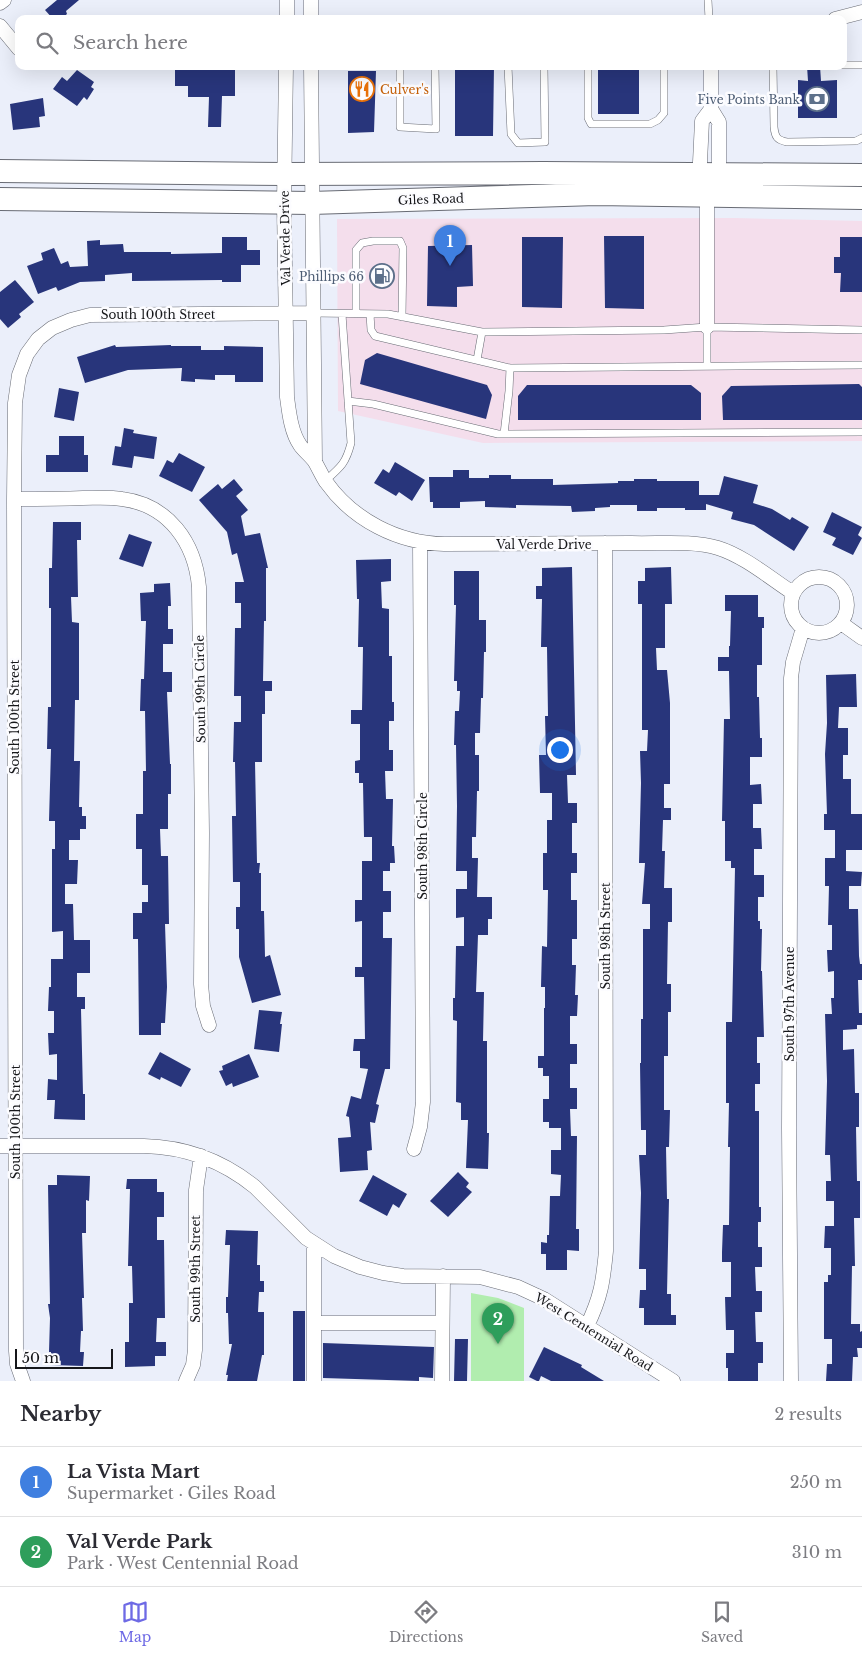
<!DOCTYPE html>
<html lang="en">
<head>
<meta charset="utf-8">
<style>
  :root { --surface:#fff; --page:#f2f2f3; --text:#2b2b33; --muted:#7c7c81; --line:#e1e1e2; --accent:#6e6ae5 }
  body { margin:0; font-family:"Libre Baskerville",serif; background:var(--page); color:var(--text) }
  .scale { position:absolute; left:15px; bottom:12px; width:98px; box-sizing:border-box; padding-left:5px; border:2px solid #16171a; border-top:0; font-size:14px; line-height:18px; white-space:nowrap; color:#16171a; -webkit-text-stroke:4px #fcfcff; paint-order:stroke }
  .you { position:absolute; left:559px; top:749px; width:18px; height:18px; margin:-12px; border:4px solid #fff; border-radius:50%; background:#1a73e8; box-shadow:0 0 0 8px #1a73e833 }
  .badge { display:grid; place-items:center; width:32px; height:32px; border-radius:50%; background:var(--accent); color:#fff; font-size:16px; font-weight:700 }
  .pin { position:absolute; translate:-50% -41px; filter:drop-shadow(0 1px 2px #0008) }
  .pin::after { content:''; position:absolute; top:26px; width:18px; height:15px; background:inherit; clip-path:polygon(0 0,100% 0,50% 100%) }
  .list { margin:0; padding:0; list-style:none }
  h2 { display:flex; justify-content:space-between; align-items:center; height:65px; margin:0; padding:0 20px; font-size:21px }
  h2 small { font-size:16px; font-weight:400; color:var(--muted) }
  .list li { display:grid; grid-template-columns:32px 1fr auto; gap:15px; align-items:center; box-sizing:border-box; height:70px; padding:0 20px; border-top:1px solid var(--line) }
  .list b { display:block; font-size:19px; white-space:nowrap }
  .list p { margin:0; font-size:16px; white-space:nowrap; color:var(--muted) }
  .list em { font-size:16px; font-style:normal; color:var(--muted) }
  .icon { flex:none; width:28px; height:28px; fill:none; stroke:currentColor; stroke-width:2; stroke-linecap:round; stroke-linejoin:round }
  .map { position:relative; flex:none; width:862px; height:1381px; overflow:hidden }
  .search { position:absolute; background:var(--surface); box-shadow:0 5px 20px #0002; left:15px; right:15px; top:15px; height:55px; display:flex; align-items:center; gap:12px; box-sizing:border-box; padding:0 18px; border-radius:10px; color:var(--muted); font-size:19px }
  .sheet { height:205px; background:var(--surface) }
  nav { display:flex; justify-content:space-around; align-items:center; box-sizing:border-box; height:70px; border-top:1px solid var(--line); background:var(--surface); font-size:14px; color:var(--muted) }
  nav a { display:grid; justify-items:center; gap:2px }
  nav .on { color:var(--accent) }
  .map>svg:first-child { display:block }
  .commercial { fill:#f4deec }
  .green { fill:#b1edaf }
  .building { fill:#28357b }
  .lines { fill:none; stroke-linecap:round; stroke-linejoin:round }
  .service-casing { stroke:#686b74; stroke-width:8 }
  .minor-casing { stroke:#686b74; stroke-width:15 }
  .primary-casing { stroke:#686b74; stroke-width:24 }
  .service { stroke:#fff; stroke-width:7 }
  .minor { stroke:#fff; stroke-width:14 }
  .primary { stroke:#fff; stroke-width:22 }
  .labels { text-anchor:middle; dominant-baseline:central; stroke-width:5; stroke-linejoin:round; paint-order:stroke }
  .food-label { font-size:12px; fill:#c56008; stroke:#fcfcff; text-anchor:start }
  .service-label { font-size:12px; fill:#4e5e75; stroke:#fcfcff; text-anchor:end }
  .street-label { font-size:12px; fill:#16171a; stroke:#fcfcff }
</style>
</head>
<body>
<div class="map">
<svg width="862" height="1381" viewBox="0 0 862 1381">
  <rect width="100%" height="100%" fill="#ebeffa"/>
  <path class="commercial" d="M735,218l127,3v220l-379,2 -145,-32 -1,-192z"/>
  <path class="green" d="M471,1293l27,5 26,10v73h-53z"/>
  <path class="building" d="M57,0h22l-13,11 1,3 -6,5h-8l-8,-9z
    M175,66h55l5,4v26h-13l-1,31h-13l1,-30h-21v-11h-13z
    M455,66h39l-1,70h-38z
    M598,66h41v48h-41z
    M807,66h13l1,15 16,-1v38h-39v-38l10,1z
    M77,70l17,12 -3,5 3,2 -7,11 -3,-3 -7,9 -24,-17 9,-12 5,4z
    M348,71h28l-2,61 -26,1z
    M43,98l2,18 -6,1 1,10 -27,3 -3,-26z
    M604,236h40v73l-39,-1z
    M222,237h25v13h13v15h-19v17h-19v-2l-90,1v-8l-27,2v6l-25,1 -22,9 -2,-4 -18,7 -11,-28 16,-6 -2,-7 13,-5 7,16 7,-3 2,6 18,-1 -1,-25 13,-1v5l23,-1 1,8h47v2l51,-1z
    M522,237h41l-1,71 -40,-1z
    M840,237h22v55h-22l1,-19h-7v-16h6z
    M472,245l1,41 -16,1v20l-30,-1 1,-60z
    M15,280l19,22 -15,12 2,3 -13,11 -8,-9v-27z
    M115,345l1,2 55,-2v1h30v4h23v-4l39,1v35h-28v-7h-20v5l-20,-1v3l-14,-1 1,-13 -54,2 -43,13 -8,-26z
    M377,353l110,32 5,10 -6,24 -126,-35 5,-24z
    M859,384l3,3v33h-139l-1,-24 9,-10z
    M527,385h164l10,8v27h-183v-24z
    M59,388l20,4 -5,29 -20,-4z
    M124,428l10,2 -1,3 24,4 -3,22 -20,-3 -2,12 -20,-3 3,-19 6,1z
    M59,436h25v19h4v17h-42v-17h13z
    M179,453l26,14 -13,25 -33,-16 8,-16 6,3z
    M395,462l30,18 -13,21 -13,-9 -3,4 -22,-13 9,-14 6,4z
    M453,470h16v8h20v-3h22v4h42v6l65,-2v-2h16v-2h23v2h42v14h20l5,-19 34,9 -5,18 19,6 18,11 2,-3 17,10 -15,24 -40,-26 -23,-6 2,-7 -27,-8v6h-21v-2h-28v3h-20v-6h-27v2l-15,1v3l-23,1 -1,-6 -55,-1v3l-31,-1v-6l-25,1v6h-27v-6h-3l-1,-25h24z
    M234,479l9,11 -7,6 12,14 -7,6 4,20 15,-3 8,35h-2v53h-2l-1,60h9v10h-7v23h-3v48h-7l2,101h3l-1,10h2v38h3l1,46 5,-2 11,40 -29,8 -13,-46v-28h-3v-22h4v-25h-7l-1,-66h4l-1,-54h-2l1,-40h7v-26h-7l1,-68h6v-25h-6v-21h9l-7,-29 -5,2 -5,-23 -28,-32 19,-16 4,5z
    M832,512l30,15 -4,8 4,3 -9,17 -21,-10 4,-7 -13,-6z
    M53,522h28v18h-4l1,57h-7l1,25 7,1v77h-4l-1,61h6l-1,46h3v9h4v13h-6v11h-11v20h9l-1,24h-12v20h8l1,36h16v33h-13v24h8v12h-4l2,85h2v26l-31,-1 1,-19h-8l1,-21 9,1v-26l-8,1 -1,-22h6v-22h-6l1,-24h2v-28h12v-28l-11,1v-83h3v-28h-6l2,-72h-4l1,-42h3v-99h-2v-40h3z
    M129,534l23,8 -9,25 -24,-8z
    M391,559v22l-10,1 1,26 7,1v47h3v46h2v19h-5v29h4v21h-8l1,28h7l-1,47h2l1,17h-5v8h-7v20h8v21h-8v26h9l-2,131h-5l-9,35 3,1 -4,18 -5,-1 2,28 -5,1 1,19 -28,2 -2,-34 13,-1 -2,-20 -3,-1 5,-20 10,3 7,-30 -8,-1v-17h-7l1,-12h11l-1,-62h-9v-10h7v-46l-7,1v-22h7v-39h10v-24h-8l-1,-54h-4v-10h-4v-12l5,-1v-36h-9v-14h11l1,-63h-5l1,-48h-2l-1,-39z
    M572,567l4,208h-9l1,28h9v20h-5v30h5v20h-6v27h6v39h-5v26h4l-1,30h3l-1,21h-7v28h7v20h-7v24h7v21h-7l1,27h6l-1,93h3v22l-12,-1v20h-21v-16h-5v-12l6,1v-8h2l1,-39h10l1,-21 -10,-1v-24h10v-22h-12v-6h-6v-23h6v-23h-6v-8h-5v-12h6v-48h1v-21h-4l1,-41 5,1 1,-57h-5v-37h4v-33h5v-27h-12l-1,-38h7l-1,-39h3l-1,-69h-6l1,-48h-6v-13h6v-18z
    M671,567l1,37h-7v44h-9l1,22h10l3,33v81h-6v24h7v12h-8l-1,31h3l-1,37h8v34h-4l-1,62h4v28h-3v44h-4v54h6l-1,37h-3l1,52h2l-2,95h4v21h5v10h-32v-17h-5l1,-18h6v-21h-7l2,-76 -2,-38h7v-25h-5l-1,-67h1v-44h2v-90h7v-25h-8l3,-41h-6l2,-80 -1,-32h7l1,-21h-6v-126h-4v-23h7v-13z
    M454,571h25v49h7v32h-2l-1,46h-2l-1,35h-5v22h4v36h-2l-1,46h-4v21h6l-1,39h15v22h-4v16h-10l-2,57h8l-1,49h4v92h2l-1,36 -22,-1 2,-48h-7v-17l-5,-1 1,-81 -4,-1v-22h2l1,-52h8v-29l-8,1v-29h11v-18h-11l1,-65 -1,-61h-2l1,-34h4l1,-20h-3v-10h-3l2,-76h-2z
    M170,583l1,23h-3v23h5v15h-10v28h9v20h-5l3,72h1v30h-3v35h-8l1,27h7l1,68h-4l2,63 -2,36h-4v12h-22l-1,-96h-5v-26h9v-11h6v-17h-6v-36h-6v-35h7v-43h3l-1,-60h-5l1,-32h3l2,-58h-5l-1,-28 14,-1v-8z
    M725,595h33v22h6v11h-2v37h-5v32h2l1,41h2v19h-12v28l11,-1 1,20h-9v24h8l1,21h-8v26h10v22h-6v24h2v8h2l-1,42h1l2,66h-7v26h3v21h-5v27h4v96h2v15h-3v25h4v20h-7l1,24h6v21h-7l1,30h7v21h-5v18h-30v-13h-2v-15h8v-23h-8l-1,-33h6v-35h-9v-10l1,-27h6l1,-78h-2l1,-44h-3v-81h6l3,-154h-4v-7h-6v-40h-3l2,-102h6l-1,-48h-11v-14h11v-11h1l1,-35h-6z
    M856,674l1,33h-18l-1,21h10v27h-5v24h8v35h11v36h-16v21l16,1 -1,14h-12v23h9l1,47 1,8h2v16h-4l1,33h3v12h-5v4l-14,1v20l11,-1 1,44h4v34h-3l1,54h3v37h-6l1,48h-3l-1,58h9v8l2,-1v17h-5l1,9h-5l-1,24h-26l1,-17h5v-25h-8v-57h4v-7h3v-27h-7l1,-22h9v-25h-8v-20h5l-1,-26h-5l2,-74 -2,-67h7l-1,-16h3v-27l-6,1 -1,-22h5v-25h-4l1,-39h-4v-28h10v-28h-11v-16h3l-2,-60 2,-31 -1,-48z
    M259,1010l23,2 -2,12h2l-3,28 -25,-3z
    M160,1052l31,17 -10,18 -20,-10 -1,3 -12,-6z
    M249,1054l10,23 -26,10 -1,-4 -6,3 -7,-15 4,-1 -1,-4z
    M458,1172l11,11 -3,4 6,5 -24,25 -18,-16z
    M57,1175l33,1 -1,25 -3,-1v33h-4l2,65h-2l1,33h-2l-1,21h4l-1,14 -32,-1v-13h-2l1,-34 -2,-14h2l-2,-119h9z
    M373,1175l34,19 -8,14 -6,-4 -6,12 -28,-15z
    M127,1179h30v13h7v25h-7v23h7l1,78h-8l-1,24h10v14h-11v10l-30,1v-25h4v-39h4l-1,-37h-4l2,-77h-4z
    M226,1230l32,1 -1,34h3v16h4v11h-5l-1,20h6v43h-2l-5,26h-30l1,-6h-2l6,-31h-3l-1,-31h-2v-16h2l2,-52h-5z
    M293,1311h12v70h-12z
    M455,1339h13l-1,42h-13z
    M323,1343l111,4 -1,31 -14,-1v4l-96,-3z
    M544,1347l38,18 -1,2 23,14h-53l-10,-5 -2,5h-2l-8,-4z"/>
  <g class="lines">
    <defs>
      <path id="service" d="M708,0l1,19
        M843,65h19
        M400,66v61l36,2 -1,-63
        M508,66l3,68 7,9 27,-1 -1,-76
        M588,66v52l3,6h59l8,-4 6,-7v-47
        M773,66l1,61c1,10 3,13 13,15l69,-1 6,-3
        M313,313l75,1 94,18 182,-2 43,-3 155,3
        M356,314v-64l6,-7 11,-2h27l3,7 -1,69
        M370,314l1,16 4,6 135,32 352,-3
        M707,327v39
        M477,360l5,-28
        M348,401l25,3 125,30 364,-2
        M504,434l5,-43 1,-23
        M325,481c16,-14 21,-18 26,-38l-9,-129"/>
      <path id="minor" d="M287,0v19
        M0,3l4,-3
        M311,19v-19
        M835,19l27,-7
        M0,26l19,23
        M286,66l-2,137 3,194c2,15 4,35 13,48 4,6 11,11 15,17 4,7 7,14 11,20 27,38 72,61 118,62 62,0 125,-1 187,-1 28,1 60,-3 87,5 26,8 52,30 75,45
        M311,66l4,396
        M711,66v43l8,13v52l-3,6
        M707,327v-131l-7,-22v-12l2,-41 9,-12
        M14,499c23,0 46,0 69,-1 13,0 26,-1 39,1 47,6 73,44 77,88l3,246 -1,151 2,22 6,19
        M791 605a28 28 0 1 1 56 0a28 28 0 1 1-56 0Z
        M841,623l21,15
        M0,1146h144c41,1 79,15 111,41l51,51 28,18 26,11 23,6 20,3 77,1 38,10 26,12 129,82
        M414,1149l6,-22 3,-25 -3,-560
        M314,1244v137
        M314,1323h128
        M587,1326c14,-29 16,-44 19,-75l-1,-708
        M23,1381l-6,-17 -1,-13 -2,-852 1,-96 4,-28 8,-21 11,-15 14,-11 19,-8 19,-5 223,-2
        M186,1381l7,-16 2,-15 1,-160 5,-34
        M442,1381l1,-105
        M791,1381l-2,-253 2,-450 2,-16 10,-34"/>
      <path id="primary" d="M0,171l284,3 259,-1 319,2
        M0,199l311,4 285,-9 266,4"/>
    </defs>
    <use href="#service" class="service-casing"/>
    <use href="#minor" class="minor-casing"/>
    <use href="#primary" class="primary-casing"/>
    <use href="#service" class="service"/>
    <use href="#minor" class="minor"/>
    <use href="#primary" class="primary"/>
  </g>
  <defs>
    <symbol id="restaurant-ring" viewBox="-11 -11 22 22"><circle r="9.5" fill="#fcfcff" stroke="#e8710a" stroke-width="1.5"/><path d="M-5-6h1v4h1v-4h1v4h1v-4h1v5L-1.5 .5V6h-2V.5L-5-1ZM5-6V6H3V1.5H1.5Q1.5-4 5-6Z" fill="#e8710a"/></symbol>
    <symbol id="bank-ring" viewBox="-11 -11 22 22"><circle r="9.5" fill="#fcfcff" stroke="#5c6f8a" stroke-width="1.5"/><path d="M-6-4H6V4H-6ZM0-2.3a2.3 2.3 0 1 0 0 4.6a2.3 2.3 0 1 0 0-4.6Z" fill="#5c6f8a"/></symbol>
    <symbol id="fuel-ring" viewBox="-11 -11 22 22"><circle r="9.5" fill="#fcfcff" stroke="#5c6f8a" stroke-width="1.5"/><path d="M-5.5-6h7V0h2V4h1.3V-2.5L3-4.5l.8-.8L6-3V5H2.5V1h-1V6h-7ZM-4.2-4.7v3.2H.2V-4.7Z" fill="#5c6f8a"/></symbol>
  </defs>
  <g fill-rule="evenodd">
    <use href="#restaurant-ring" x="348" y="75" width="28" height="28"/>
    <use href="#bank-ring" x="803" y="85" width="28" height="28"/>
    <use href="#fuel-ring" x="368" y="262" width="28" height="28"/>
  </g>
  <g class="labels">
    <g class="food-label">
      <text x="380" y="89">Culver's</text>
    </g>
    <g class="service-label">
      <text x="800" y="99">Five Points Bank</text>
      <text x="364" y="276">Phillips 66</text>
    </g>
    <g class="street-label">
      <text transform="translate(431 199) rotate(-2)">Giles Road</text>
      <text transform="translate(285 238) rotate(-91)">Val Verde Drive</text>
      <text x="158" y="314">South 100th Street</text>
      <text x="544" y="544">Val Verde Drive</text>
      <text transform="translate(200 689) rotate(-91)">South 99th Circle</text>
      <text transform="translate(14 717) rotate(-90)">South 100th Street</text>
      <text transform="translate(422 846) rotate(-90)">South 98th Circle</text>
      <text transform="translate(605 936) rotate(-90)">South 98th Street</text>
      <text transform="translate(789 1004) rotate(-90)">South 97th Avenue</text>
      <text transform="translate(15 1122) rotate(-90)">South 100th Street</text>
      <text transform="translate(195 1269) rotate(-90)">South 99th Street</text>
      <text transform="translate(594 1332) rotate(32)">West Centennial Road</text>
    </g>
  </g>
</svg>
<div class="scale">50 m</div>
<div class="you"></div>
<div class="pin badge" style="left:450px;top:266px;background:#3f7fe0">1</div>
<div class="pin badge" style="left:498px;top:1344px;background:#2e9e5b">2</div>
<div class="search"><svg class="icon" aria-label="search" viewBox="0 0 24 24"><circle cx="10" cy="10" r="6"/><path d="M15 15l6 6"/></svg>Search here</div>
</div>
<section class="sheet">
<h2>Nearby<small>2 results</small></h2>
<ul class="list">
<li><span class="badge" style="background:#3f7fe0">1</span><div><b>La Vista Mart</b><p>Supermarket · Giles Road</p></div><em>250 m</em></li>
<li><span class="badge" style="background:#2e9e5b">2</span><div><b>Val Verde Park</b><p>Park · West Centennial Road</p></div><em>310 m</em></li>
</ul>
</section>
<nav>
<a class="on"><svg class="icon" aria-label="map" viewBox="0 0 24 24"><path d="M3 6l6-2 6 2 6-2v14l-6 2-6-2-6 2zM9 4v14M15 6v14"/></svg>Map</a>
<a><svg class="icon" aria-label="directions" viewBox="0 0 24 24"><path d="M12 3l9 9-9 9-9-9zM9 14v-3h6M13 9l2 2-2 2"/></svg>Directions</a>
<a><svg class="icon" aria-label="saved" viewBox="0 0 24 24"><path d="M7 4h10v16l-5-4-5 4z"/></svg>Saved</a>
</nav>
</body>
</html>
